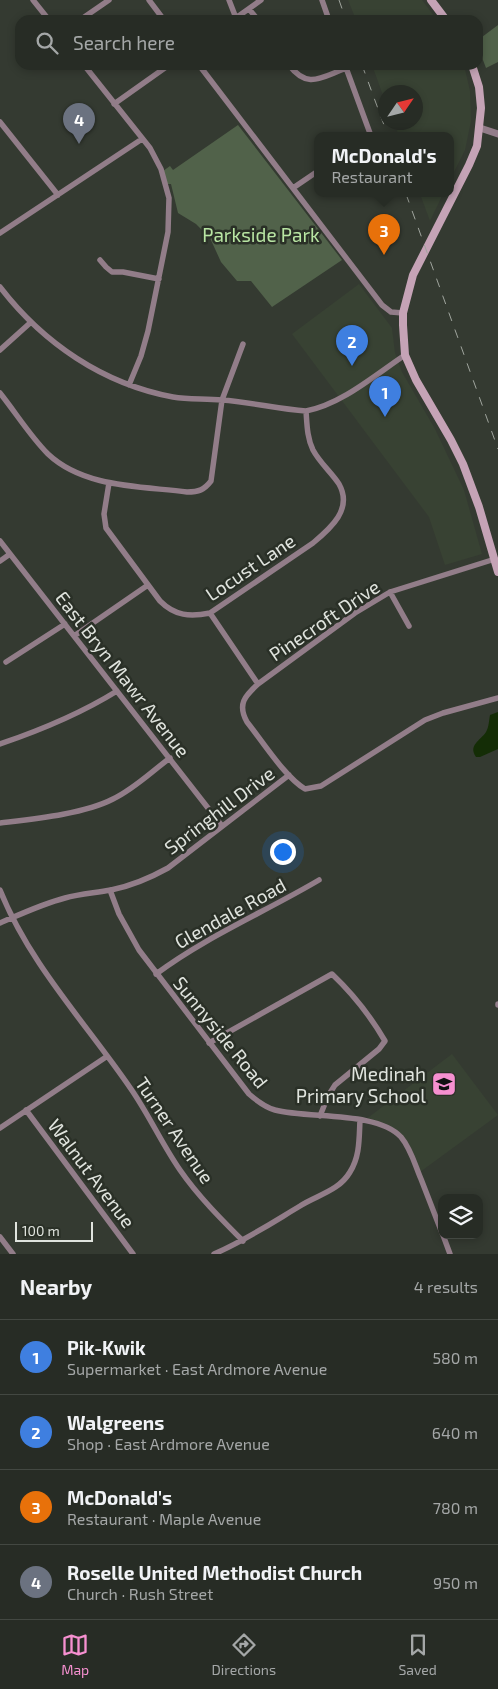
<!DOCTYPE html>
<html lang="en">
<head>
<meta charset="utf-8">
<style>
  :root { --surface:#272c25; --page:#333832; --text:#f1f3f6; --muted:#a4a7a7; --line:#434842; --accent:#f690d0 }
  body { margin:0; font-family:"Exo 2",sans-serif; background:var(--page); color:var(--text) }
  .controls { position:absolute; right:15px; bottom:15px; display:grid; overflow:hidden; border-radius:10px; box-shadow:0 2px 8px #0003 }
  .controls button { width:45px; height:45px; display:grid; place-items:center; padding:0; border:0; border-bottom:1px solid var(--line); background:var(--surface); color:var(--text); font:25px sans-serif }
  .compass { position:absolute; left:378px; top:85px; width:45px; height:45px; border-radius:50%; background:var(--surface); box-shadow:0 2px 8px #0003; rotate:55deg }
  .scale { position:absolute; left:15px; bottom:12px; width:78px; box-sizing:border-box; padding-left:5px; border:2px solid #e0e4de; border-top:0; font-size:14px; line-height:18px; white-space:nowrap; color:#e0e4de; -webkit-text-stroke:4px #2a3027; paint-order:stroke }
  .you { position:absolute; left:282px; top:851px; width:18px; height:18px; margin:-12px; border:4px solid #fff; border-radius:50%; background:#1a73e8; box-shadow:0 0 0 8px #1a73e833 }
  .badge { display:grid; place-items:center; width:32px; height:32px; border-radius:50%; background:var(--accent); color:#fff; font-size:16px; font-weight:700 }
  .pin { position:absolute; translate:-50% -41px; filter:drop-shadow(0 1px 2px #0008) }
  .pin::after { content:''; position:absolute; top:26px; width:18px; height:15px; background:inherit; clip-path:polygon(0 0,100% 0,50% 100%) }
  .popup { position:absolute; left:314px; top:132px; width:140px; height:65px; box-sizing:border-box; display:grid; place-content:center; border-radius:10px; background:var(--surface); filter:drop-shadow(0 1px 4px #0005); font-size:16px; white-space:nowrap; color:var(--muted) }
  .popup b { font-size:19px; color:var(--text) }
  .popup::after { content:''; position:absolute; left:50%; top:100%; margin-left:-10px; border:10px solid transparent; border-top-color:var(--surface) }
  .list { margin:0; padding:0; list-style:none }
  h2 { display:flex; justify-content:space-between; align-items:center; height:65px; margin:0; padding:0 20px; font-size:21px }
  h2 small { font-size:16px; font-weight:400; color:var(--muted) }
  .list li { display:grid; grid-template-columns:32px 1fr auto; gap:15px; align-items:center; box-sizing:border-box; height:75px; padding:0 20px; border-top:1px solid var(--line) }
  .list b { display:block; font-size:19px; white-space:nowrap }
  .list p { margin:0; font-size:16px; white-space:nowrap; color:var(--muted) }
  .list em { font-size:16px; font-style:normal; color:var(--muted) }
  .icon { flex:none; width:28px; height:28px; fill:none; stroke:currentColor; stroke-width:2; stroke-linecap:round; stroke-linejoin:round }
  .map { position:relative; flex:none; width:498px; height:1254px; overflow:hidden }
  .search { position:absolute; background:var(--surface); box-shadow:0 2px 8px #0003; left:15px; right:15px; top:15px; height:55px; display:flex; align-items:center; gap:12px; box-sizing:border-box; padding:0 18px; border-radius:15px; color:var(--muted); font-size:19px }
  .sheet { height:365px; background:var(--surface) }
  nav { display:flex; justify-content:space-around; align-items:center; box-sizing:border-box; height:70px; border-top:1px solid var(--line); background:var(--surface); font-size:14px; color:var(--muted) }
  nav a { display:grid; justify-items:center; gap:2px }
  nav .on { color:var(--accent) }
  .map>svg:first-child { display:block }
  .built { fill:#384233 }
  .green { fill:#51624a }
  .water { fill:#142d06 }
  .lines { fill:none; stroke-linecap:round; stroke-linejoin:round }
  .minor { stroke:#927d89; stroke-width:5.5 }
  .tertiary { stroke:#927d89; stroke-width:7 }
  .secondary { stroke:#c5a3b6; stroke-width:8 }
  .rail { stroke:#a0a59e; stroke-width:1; stroke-dasharray:9 9; stroke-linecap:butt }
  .labels { text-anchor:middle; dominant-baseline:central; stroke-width:5; stroke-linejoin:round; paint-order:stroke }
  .park-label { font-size:19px; fill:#b8e5a3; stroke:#2a3027 }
  .street-label { font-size:19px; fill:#e0e4de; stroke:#2a3027 }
  .poi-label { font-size:19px; fill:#e0e4de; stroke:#2a3027; text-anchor:end }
</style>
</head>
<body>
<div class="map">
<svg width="498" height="1254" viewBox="0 0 498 1254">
  <rect width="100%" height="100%" fill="#343a31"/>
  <path class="built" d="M348,0h74l15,20h-81z
    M372,65h92l6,26 1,30 -6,29 -15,30v-44h-51l-5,-13 22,-1v-30h-30l-1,9z
    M420,194h23l-13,27z
    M359,284l33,44 3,25 7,19 33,57 29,61 18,64 -37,11 -16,-48 -137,-183z
    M452,1054l46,61 -78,57 -17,-35 -38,-17z"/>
  <path class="green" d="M498,25v37l-12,6 -8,-21v-7z
    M238,125l104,135 -70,47 -21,-26h-14l-16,-19 -11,-24 -14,-14 -18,-11 -7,-29h-4l-4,-13 7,-5 3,4z"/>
  <path class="water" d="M498,712v37l-18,8h-4c-8,-12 4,-16 10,-25 3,-5 3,-12 4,-17z"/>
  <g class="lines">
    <path class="minor" d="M33,0l16,20
      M149,0l15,20
      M229,0l7,18
      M322,0l7,20
      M249,9l9,11
      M80,20l29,-20
      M233,20l28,-20
      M84,65l66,83 11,21 8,29 -1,34 -20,99 -7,25 -12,29
      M199,65l183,240 9,7 12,1
      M289,65c19,25 32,12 58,3
      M345,65l26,71
      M114,104l55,-39
      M0,122l58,73
      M293,188l25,-17
      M0,233l142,-94
      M100,260l6,7 6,5h11l36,7
      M0,287c43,56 103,97 173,110 16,3 33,1 49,3 28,2 56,9 84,11 36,-7 69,-36 99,-56
      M0,350l30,-27
      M0,393c16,20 30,43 48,61 36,34 93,32 139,38 12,0 17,-2 24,-11l11,-81 21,-56
      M109,483l-5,31 2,14 54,73c15,15 30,16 50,12l103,-70c18,-15 40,-34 26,-59 -8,-12 -19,-21 -26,-34 -6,-12 -6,-26 -7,-39
      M0,541l222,285
      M495,559l-105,33 -35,21 -97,71c-13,12 -21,20 -11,38 16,20 38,55 58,67l16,-3 104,-66 18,-7 55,-15
      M0,561l10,-7
      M390,592l19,34
      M210,613l48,71
      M74,636l74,-51
      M6,662l59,-38
      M0,744c41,-14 80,-30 117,-53
      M0,823c33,-4 84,-9 113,-24 21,-10 38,-27 57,-41
      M0,890c30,75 86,133 131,199 18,26 31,55 49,81 18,26 41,49 63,71
      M110,890l9,24 20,36 110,144c8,7 16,13 26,16 34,9 102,1 126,27 10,12 14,28 20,42 7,18 14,36 21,54
      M0,923c21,-9 42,-19 65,-25 15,-4 30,-5 46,-8 20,-4 39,-12 57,-22l121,-93
      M156,974c51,-38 109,-62 163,-94
      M498,1004v1
      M209,1043l123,-69c20,19 39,43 53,67l-6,8 -44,36 -7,11 -8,20
      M26,1110l107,144
      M0,1128l106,-71
      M443,1235l7,19
      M0,1237l13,17
      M214,1254c32,-14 56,-30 86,-48 17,-11 39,-15 50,-34 10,-16 9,-33 10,-52"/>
    <path class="tertiary" d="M480,128l18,6"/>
    <path class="secondary" d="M431,0l15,20
      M472,65l7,22 2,21 -4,38 -8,19 -56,110 -10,38v12l2,30 11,25 35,60 12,24 16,43 19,65"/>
    <path class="rail" d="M339,0l7,20
      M362,65l26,71
      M406,194l92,255"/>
  </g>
  <defs>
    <symbol id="school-square" viewBox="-11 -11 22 22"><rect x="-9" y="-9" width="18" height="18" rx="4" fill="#f690d0" stroke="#2a3027"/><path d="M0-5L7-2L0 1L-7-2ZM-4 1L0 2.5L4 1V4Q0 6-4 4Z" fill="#111"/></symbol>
  </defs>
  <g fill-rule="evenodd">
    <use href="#school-square" x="430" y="1070" width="28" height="28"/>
  </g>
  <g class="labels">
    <g class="park-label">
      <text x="261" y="234">Parkside Park</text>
    </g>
    <g class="street-label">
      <text transform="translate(250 567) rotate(-34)">Locust Lane</text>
      <text transform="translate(324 620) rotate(-34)">Pinecroft Drive</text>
      <text transform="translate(123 674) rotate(52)">East Bryn Mawr Avenue</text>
      <text transform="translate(219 810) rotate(-37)">Springhill Drive</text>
      <text transform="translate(230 913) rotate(-29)">Glendale Road</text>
      <text transform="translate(221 1032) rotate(51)">Sunnyside Road</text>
      <text transform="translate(175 1130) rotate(56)">Turner Avenue</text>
      <text transform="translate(92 1173) rotate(53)">Walnut Avenue</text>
    </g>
    <g class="poi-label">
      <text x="426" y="1073">Medinah<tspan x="426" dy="22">Primary School</tspan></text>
    </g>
  </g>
</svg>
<div class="controls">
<button><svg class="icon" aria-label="layers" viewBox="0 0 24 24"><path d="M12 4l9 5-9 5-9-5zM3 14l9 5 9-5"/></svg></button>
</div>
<svg class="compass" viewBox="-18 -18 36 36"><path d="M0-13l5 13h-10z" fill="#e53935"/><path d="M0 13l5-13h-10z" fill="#a4a7a7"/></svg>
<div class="scale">100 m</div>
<div class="you"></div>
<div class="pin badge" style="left:385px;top:417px;background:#3f7fe0">1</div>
<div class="pin badge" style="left:352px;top:366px;background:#3f7fe0">2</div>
<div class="pin badge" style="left:384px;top:255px;background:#e8710a">3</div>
<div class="popup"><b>McDonald's</b>Restaurant</div>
<div class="pin badge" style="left:79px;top:144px;background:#6b7280">4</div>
<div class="search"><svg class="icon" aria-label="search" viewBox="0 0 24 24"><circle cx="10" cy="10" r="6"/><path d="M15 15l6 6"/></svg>Search here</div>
</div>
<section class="sheet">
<h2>Nearby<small>4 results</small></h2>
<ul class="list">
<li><span class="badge" style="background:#3f7fe0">1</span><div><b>Pik-Kwik</b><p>Supermarket · East Ardmore Avenue</p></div><em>580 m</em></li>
<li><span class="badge" style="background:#3f7fe0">2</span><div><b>Walgreens</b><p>Shop · East Ardmore Avenue</p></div><em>640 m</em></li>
<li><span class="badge" style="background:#e8710a">3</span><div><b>McDonald's</b><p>Restaurant · Maple Avenue</p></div><em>780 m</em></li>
<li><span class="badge" style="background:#6b7280">4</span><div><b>Roselle United Methodist Church</b><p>Church · Rush Street</p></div><em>950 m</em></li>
</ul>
</section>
<nav>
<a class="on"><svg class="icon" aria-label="map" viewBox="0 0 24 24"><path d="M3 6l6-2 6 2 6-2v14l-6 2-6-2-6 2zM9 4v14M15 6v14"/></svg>Map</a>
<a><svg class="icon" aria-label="directions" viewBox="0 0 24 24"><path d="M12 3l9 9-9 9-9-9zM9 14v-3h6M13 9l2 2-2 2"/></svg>Directions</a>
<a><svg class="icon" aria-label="saved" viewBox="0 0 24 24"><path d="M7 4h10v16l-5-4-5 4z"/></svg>Saved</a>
</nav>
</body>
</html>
